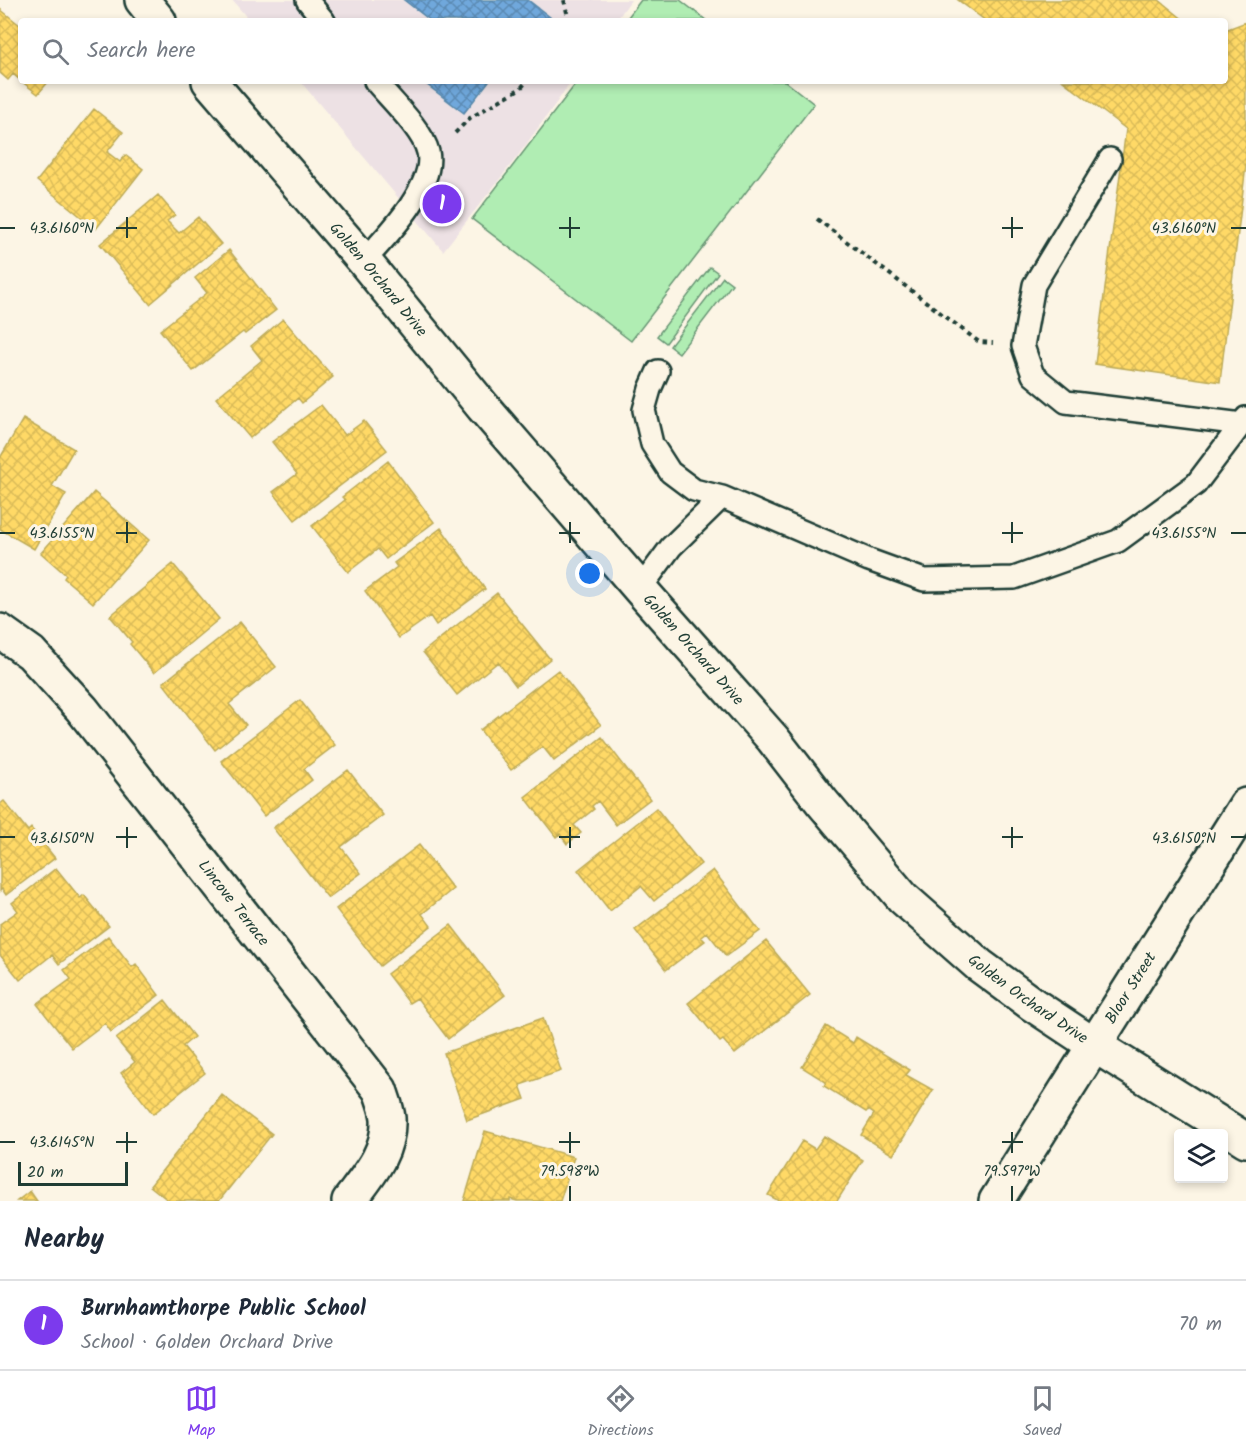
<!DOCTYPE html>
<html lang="en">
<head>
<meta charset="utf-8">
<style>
  :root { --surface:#fff; --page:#f6f6f7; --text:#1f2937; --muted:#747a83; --line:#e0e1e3; --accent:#7c3aed }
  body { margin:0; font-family:Kalam,sans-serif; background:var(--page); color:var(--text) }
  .controls { position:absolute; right:18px; bottom:18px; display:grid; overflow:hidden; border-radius:6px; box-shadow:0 3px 9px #0003 }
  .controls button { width:54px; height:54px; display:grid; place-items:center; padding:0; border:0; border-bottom:2px solid var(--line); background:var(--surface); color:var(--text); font:30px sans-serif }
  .scale { position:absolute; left:18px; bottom:15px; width:110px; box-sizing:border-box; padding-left:6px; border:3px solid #1f3d34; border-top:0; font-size:16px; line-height:21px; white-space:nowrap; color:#1f3d34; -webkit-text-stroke:4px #fcf5e5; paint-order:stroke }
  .you { position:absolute; left:590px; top:574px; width:21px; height:21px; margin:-15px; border:4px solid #fff; border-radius:50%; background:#1a73e8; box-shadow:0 0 0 9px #1a73e833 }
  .badge { display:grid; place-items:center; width:39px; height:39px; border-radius:50%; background:var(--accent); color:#fff; font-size:20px; font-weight:700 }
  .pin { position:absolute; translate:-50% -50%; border:3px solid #fff; box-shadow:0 2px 6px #0006 }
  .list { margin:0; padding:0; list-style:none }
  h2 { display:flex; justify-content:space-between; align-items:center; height:78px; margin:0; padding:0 24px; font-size:26px }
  h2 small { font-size:20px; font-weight:400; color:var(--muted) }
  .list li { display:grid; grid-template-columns:39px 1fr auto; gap:18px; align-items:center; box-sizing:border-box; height:90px; padding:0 24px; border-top:2px solid var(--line) }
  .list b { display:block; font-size:22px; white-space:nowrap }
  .list p { margin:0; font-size:20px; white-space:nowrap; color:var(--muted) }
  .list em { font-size:20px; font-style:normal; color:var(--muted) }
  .icon { flex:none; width:33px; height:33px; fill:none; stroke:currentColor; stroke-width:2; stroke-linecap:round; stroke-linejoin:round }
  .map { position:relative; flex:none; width:1246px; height:1201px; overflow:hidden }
  .search { position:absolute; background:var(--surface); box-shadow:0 3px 9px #0003; left:18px; right:18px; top:18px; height:66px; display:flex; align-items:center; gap:15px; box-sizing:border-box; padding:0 21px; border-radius:6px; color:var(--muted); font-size:22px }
  .sheet { height:168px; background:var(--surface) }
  nav { display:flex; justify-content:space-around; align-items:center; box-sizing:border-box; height:84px; border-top:2px solid var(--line); background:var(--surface); font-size:16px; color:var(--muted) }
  nav a { display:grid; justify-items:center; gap:3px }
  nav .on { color:var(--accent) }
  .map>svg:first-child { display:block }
  .built { fill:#ede1e4 }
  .park { fill:#b0edb3; stroke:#689574; stroke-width:1.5 }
  .homes { fill:url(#homes-cross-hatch); stroke:#bcaa57; stroke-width:1.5 }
  .schools { fill:url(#schools-cross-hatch); stroke:#5788aa; stroke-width:1.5 }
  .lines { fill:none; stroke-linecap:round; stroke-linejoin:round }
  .service-casing { stroke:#1f3d34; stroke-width:26 }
  .minor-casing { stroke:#1f3d34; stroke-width:38 }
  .tertiary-casing { stroke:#1f3d34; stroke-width:38 }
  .path { stroke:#1f3d34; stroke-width:4; stroke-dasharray:4.5 4.5; stroke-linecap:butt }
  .service { stroke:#fcf5e5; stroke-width:21 }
  .minor { stroke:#fcf5e5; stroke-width:33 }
  .tertiary { stroke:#fcf5e5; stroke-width:33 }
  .ticks { fill:none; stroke:#1f3d34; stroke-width:2 }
  .labels { text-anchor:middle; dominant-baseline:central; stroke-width:6; stroke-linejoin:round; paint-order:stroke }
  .street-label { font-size:16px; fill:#1f3d34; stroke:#fcf5e5 }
  .ticks-label { font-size:15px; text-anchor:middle; fill:#1f3d34; stroke:#fcf5e5; stroke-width:6; stroke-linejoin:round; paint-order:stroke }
</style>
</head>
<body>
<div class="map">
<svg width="1246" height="1201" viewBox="0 0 1246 1201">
  <defs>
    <pattern id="homes-cross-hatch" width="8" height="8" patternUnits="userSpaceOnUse" patternTransform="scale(1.5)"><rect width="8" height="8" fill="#ffd966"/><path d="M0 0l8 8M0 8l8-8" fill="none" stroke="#dabb59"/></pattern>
    <pattern id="schools-cross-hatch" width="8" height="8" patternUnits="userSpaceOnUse" patternTransform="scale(1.5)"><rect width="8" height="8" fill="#6fa8dc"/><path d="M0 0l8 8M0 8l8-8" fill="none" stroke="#5b8ab3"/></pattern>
  </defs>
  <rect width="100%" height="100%" fill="#fcf5e5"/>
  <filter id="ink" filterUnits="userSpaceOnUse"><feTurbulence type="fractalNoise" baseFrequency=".0167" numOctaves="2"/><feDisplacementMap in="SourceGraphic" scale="12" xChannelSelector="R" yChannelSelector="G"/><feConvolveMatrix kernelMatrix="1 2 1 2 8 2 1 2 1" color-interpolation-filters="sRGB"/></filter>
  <g filter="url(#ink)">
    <path class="built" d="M232,0h399l-15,21h-366z
      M300,81h272l-55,76 -74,94z"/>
    <path class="park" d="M641,0h39l27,21h-82z
      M578,81h207l29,23 -183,237 -159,-122z
      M710,267l8,6 -52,70 -9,-7z
      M723,277l9,7 -53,69 -9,-7z"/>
    <path class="homes" d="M958,0h201l26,21h-199z
      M0,9l21,17v55l-8,-7 -5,6 -8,-7z
      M1246,22v143l-26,217 -125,-18 31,-235 -63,-48h162v-51z
      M21,81h28l-11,13z
      M94,109l29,23 -16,20 13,10 5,-7 18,14 -47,60 -59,-48z
      M158,195l17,20 -8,6 12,12 19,-16 23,27 -71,60 -50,-60z
      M229,250l47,60 -31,24 -2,-2 -50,39 -33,-41 47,-37 -12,-15z
      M283,319l50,58 -31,26 -4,-5 -48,40 -34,-40 46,-38 -11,-14z
      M321,405l24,30 19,-14 23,29 -92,70 -22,-28 24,-18 -25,-32z
      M23,419l51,30 -22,37 14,8 -32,55 -34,-20v-71z
      M388,461l46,61 -48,37 -8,-10 -30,23 -36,-46 33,-26 -3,-3z
      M94,492l55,48 -56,63 -29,-25 2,-3 -25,-22z
      M441,528l44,61 -49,36 -6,-9 -31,22 -34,-47 32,-24 -3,-4z
      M173,564l46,55 -65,54 -24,-29 2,-2 -22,-26z
      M497,593l53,66 -34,27 -18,-24 -41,33 -34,-43z
      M240,622l36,45 -47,37 17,21 -31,25 -52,-67z
      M558,670l43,55 -47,36 -11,-14 -32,23 -31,-40z
      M300,700l35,45 -31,24 8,11 -48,36 -43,-55z
      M602,737l48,62 -34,26 -18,-24 -6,5 2,3 -20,16 7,8 -14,11 -7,-10 -4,3 -31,-40z
      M348,770l35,45 -42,32 20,26 -33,25 -55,-70z
      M4,801l24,30 3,-3 24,30 -49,37 -4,-6 -2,2v-87z
      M656,808l45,56 -47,37 -13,-15 -31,25 -32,-41z
      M419,845l34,44 -31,25 9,12 -51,40 -44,-57z
      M56,868l24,30 4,-3 25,31 -50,38 -7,-9 -32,25 -20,-25v-31l18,-13 -6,-8z
      M713,870l47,61 -34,25 -19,-24 -6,5 4,4 -39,29 -31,-40z
      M451,925l54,70 -57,44 -31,-41 -8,5 -22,-29z
      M108,936l24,31 4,-3 23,31 -48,37 -6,-9 -33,25 -35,-44 34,-25 -7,-9z
      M766,941l44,54 -75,59 -12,-14 -3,2 -32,-39z
      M165,1000l29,37 -11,9 22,27 -52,41 -32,-41 14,-11 -19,-23z
      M543,1018l18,53 -41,14 5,14 -58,21 -23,-67z
      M826,1026l27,17 3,-6 54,33 -4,5 27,15 -40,65 -32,-20 13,-21 -6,-4 -2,2 -42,-26 2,-4 -24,-15z
      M222,1095l50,39 -53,67h-50l-19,-15z
      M485,1131l89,26 -14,44h-43l-7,-2v2h-46z
      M824,1136l39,24 -26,41h-58l-11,-6 34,-54 13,8z
      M30,1191l7,10h-20z"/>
    <path class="schools" d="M404,0h124l27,21h-124z
      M422,81h67l-25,32z"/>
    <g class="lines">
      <defs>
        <path id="service" d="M307,0l17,21
          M1110,159l-76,126 -11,61 10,29 33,27 176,22
          M364,261c21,-23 72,-75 64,-109 -5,-22 -38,-53 -53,-71
          M658,371l-8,18 -6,21 8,34 18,28 24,18 28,7 147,63 55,20 90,-2 104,-37 78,-57 50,-66
          M640,589l31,-42 51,-50"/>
        <g id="minor">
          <path id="s1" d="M0,631l31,22 51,56 298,381c3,9 7,19 8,28 2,34 -20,58 -39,83"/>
        </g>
        <g id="tertiary">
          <path d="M142,0l17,21"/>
          <path id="s2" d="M209,81l155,180 119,146 157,182 133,150 49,63 81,96 76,67 53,39 62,41 152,95"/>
          <path id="s3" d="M996,1201l250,-396"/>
        </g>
      </defs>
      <use href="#service" class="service-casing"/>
      <use href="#minor" class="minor-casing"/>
      <use href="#tertiary" class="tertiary-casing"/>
      <path class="path" d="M564,0l5,21
        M455,133l15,-15 51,-30 6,-7
        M817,219l162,123 14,1"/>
      <use href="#service" class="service"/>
      <use href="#minor" class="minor"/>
      <use href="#tertiary" class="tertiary"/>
    </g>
  </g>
  <path class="ticks" d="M127,217v21M570,217v21M1012,217v21M0,228h15M116,228h21M559,228h21M1002,228h21M1231,228h15M127,522v21M570,522v21M1012,522v21M0,533h15M116,533h21M559,533h21M1002,533h21M1231,533h15M127,827v21M570,827v21M1012,827v21M0,837h15M116,837h21M559,837h21M1002,837h21M1231,837h15M127,1132v21M570,1132v21M1012,1132v21M0,1142h15M116,1142h21M559,1142h21M1002,1142h21M570,1186v15M1012,1186v15"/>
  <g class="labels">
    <g class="street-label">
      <text stroke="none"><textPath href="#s2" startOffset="261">Golden Orchard Drive</textPath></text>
      <text stroke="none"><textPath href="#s2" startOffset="747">Golden Orchard Drive</textPath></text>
      <text stroke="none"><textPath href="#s1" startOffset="360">Lincove Terrace</textPath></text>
      <text stroke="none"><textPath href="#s3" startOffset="252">Bloor Street</textPath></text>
      <text stroke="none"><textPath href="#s2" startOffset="1233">Golden Orchard Drive</textPath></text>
    </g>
  </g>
  <g class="ticks-label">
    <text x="62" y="233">43.6160°N</text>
    <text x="1184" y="233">43.6160°N</text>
    <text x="62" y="538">43.6155°N</text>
    <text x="1184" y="538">43.6155°N</text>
    <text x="62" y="843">43.6150°N</text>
    <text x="1184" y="843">43.6150°N</text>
    <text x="62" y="1147">43.6145°N</text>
    <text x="570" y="1176">79.598°W</text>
    <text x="1012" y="1176">79.597°W</text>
  </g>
</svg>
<div class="controls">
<button><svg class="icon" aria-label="layers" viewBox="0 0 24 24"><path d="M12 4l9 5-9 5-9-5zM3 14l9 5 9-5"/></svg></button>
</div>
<div class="scale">20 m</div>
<div class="you"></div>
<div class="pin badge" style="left:442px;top:204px">1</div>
<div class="search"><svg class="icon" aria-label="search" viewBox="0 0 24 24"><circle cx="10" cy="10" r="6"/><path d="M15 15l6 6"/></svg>Search here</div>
</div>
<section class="sheet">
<h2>Nearby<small></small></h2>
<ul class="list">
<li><span class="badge">1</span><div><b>Burnhamthorpe Public School</b><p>School · Golden Orchard Drive</p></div><em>70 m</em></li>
</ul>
</section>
<nav>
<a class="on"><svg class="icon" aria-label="map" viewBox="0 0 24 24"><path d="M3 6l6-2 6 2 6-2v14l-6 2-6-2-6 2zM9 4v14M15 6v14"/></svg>Map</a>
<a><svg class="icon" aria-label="directions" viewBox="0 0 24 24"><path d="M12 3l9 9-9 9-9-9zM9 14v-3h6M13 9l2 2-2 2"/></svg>Directions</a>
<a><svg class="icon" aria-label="saved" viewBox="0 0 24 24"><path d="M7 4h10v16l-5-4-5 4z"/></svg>Saved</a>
</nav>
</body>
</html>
